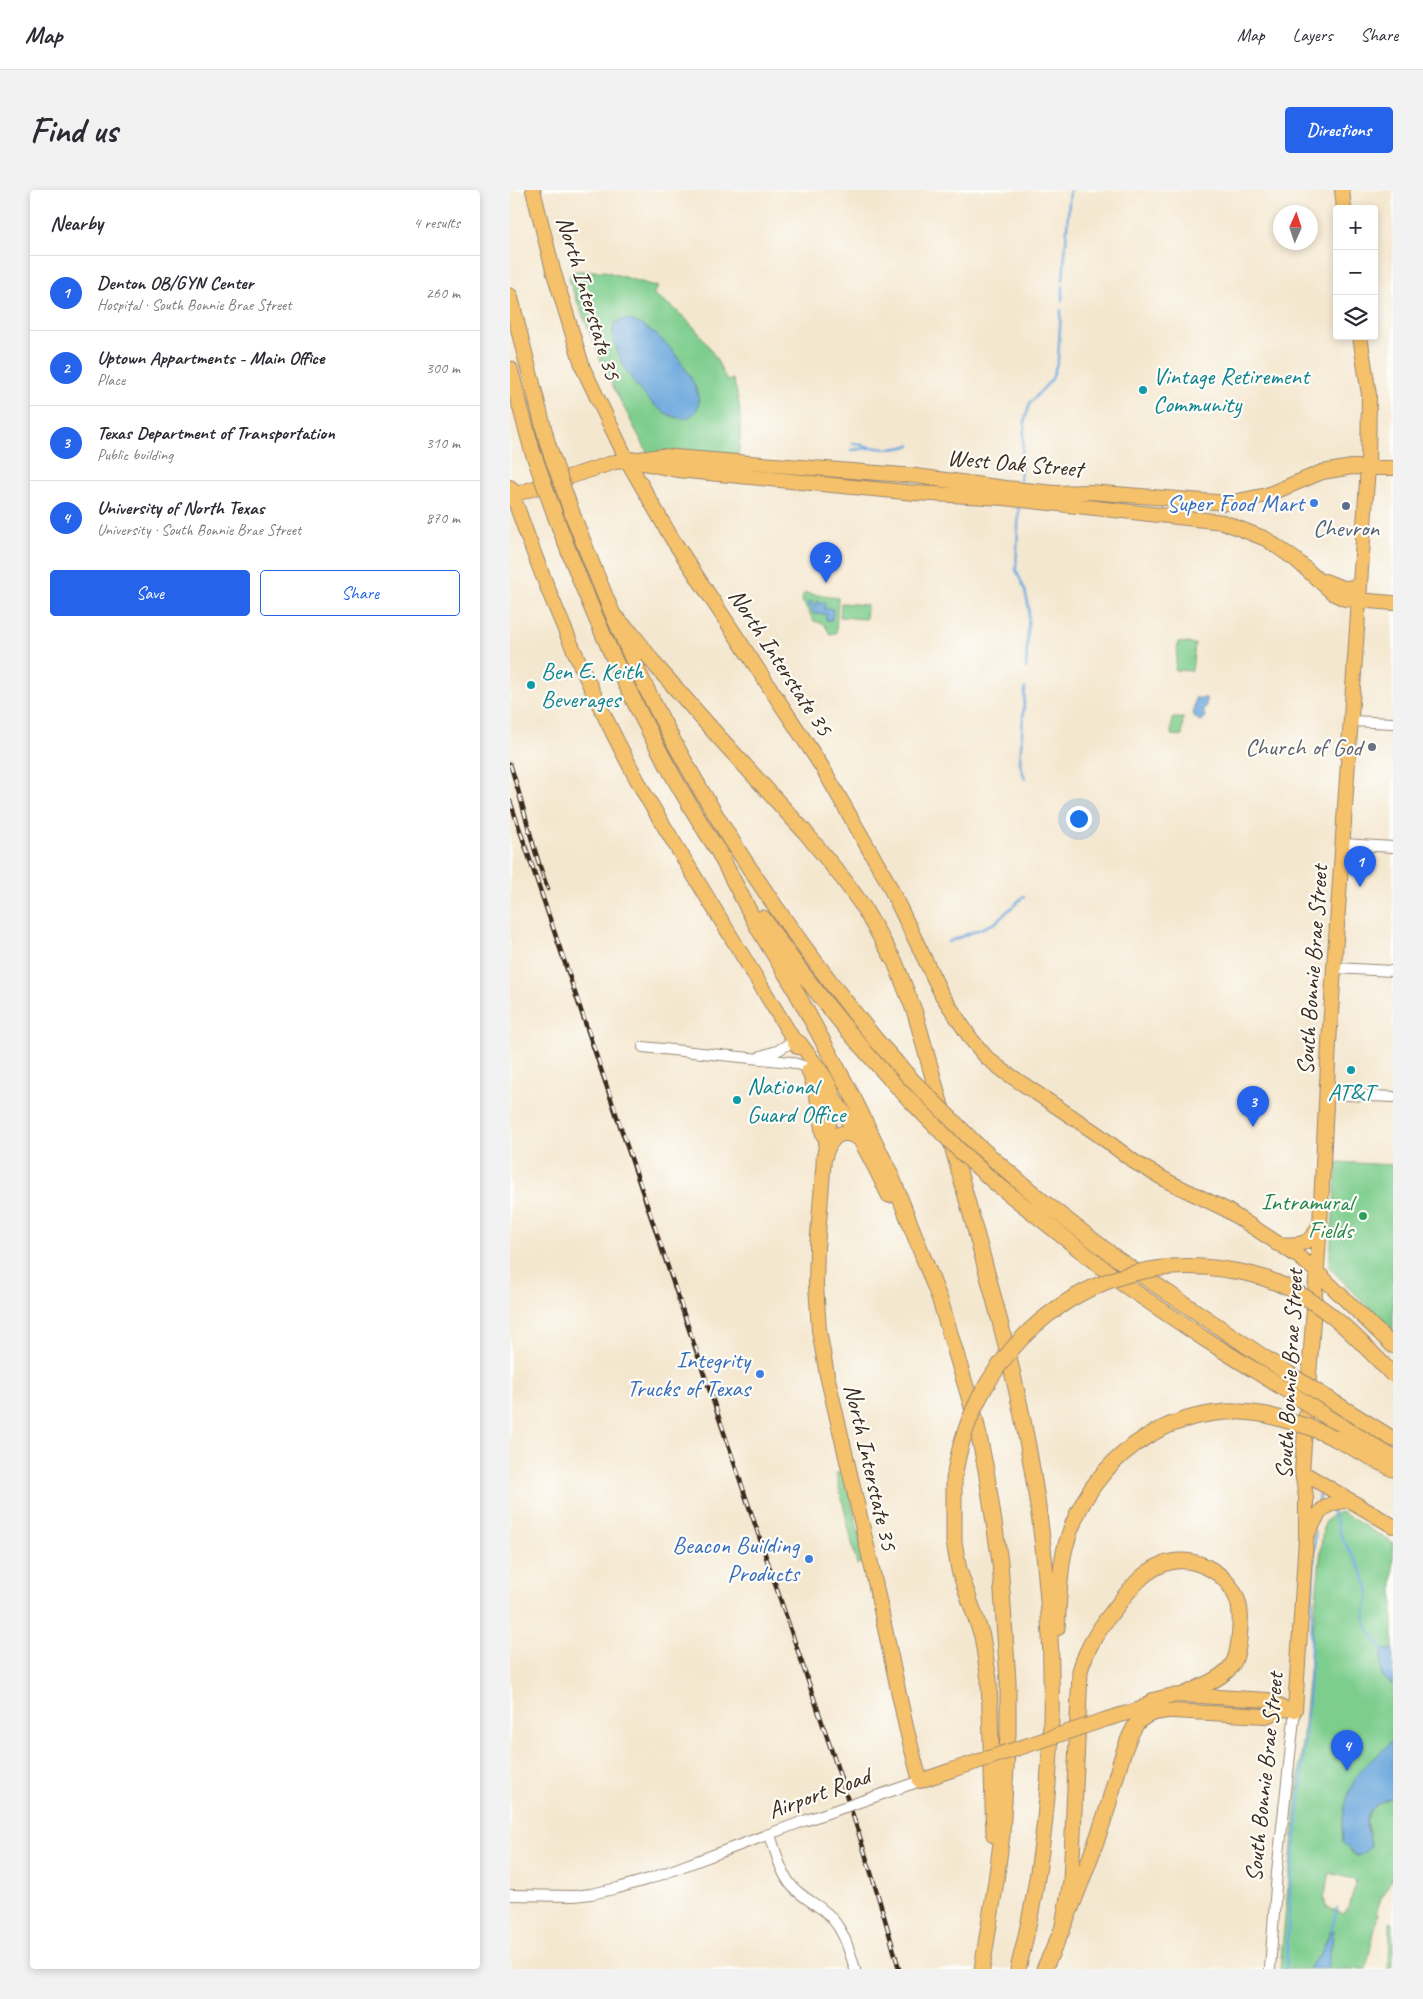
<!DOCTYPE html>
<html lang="en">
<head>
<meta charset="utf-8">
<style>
  :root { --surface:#fff; --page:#f2f2f3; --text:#2b2b33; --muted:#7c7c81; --line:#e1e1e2; --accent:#2563eb }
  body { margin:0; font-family:Caveat,sans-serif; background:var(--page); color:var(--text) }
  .controls { position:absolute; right:15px; top:15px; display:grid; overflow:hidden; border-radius:5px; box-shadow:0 2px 8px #0003 }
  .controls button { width:45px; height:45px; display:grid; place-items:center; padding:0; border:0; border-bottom:1px solid var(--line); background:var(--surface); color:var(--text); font:25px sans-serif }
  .compass { position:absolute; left:763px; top:15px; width:45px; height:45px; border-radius:50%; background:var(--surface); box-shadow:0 2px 8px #0003; rotate:3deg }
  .you { position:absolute; left:568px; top:628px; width:18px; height:18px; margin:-12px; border:4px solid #fff; border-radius:50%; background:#1a73e8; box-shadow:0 0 0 8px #1a73e833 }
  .badge { display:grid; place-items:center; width:32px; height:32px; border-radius:50%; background:var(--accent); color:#fff; font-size:16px; font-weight:700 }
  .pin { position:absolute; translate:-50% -41px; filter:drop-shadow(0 1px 2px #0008) }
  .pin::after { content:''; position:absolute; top:26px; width:18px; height:15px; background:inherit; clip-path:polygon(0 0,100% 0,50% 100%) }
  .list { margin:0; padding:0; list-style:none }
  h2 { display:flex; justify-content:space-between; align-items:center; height:65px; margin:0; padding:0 20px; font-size:21px }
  h2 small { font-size:16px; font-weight:400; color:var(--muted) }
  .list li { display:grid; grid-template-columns:32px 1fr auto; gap:15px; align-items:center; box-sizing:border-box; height:75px; padding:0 20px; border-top:1px solid var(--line) }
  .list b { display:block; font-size:19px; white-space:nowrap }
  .list p { margin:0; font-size:16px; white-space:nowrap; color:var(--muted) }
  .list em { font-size:16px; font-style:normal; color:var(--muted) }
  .actions { display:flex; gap:10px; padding:15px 20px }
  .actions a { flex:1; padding:11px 0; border:1px solid var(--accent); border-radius:5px; text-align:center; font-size:18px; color:var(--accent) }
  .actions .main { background:var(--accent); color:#fff }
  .icon { flex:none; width:28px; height:28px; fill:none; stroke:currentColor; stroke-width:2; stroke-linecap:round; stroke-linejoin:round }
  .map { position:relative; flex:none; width:883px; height:1779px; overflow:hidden; border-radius:5px }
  header { display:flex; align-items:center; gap:30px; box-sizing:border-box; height:70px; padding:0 25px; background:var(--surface); border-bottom:1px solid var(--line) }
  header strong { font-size:24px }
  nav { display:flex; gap:28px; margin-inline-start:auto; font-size:18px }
  .intro { display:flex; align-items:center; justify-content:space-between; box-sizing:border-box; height:120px; padding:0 30px }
  h1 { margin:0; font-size:35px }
  .button { padding:12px 22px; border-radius:5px; background:var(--accent); color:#fff; font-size:18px; font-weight:700 }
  main { display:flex; gap:30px; padding:0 30px }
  aside { flex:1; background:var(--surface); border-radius:5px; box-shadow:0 2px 8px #0003 }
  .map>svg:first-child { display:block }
  .green { fill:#7dcd8d; stroke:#5c7c56; fill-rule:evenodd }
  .water { fill:#6ca8dd; stroke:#54697e }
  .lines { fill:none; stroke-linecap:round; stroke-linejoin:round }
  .stream { stroke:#6ca8dd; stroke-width:2.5 }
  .minor-casing { stroke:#988876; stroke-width:12 }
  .major-casing { stroke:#988876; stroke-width:16 }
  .highway-casing { stroke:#988876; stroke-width:17 }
  .minor { stroke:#fff; stroke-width:10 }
  .major { stroke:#f5c16b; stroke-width:14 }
  .highway { stroke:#f5c16b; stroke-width:15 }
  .rail-casing { stroke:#3b2a1e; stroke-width:4.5 }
  .rail { stroke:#fdfcf7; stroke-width:2.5; stroke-dasharray:8; stroke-linecap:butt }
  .minor-bridge-casing { stroke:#988876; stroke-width:12; stroke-linecap:butt }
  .major-bridge-casing { stroke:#988876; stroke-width:16; stroke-linecap:butt }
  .highway-bridge-casing { stroke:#988876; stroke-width:17; stroke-linecap:butt }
  .minor-bridge { stroke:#fff; stroke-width:10 }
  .major-bridge { stroke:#f5c16b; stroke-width:14 }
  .highway-bridge { stroke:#f5c16b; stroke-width:15 }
  .culture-dot { fill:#0f9aa8; stroke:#fdfcf7; stroke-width:2 }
  .shop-dot { fill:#3f7fe0; stroke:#fdfcf7; stroke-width:2 }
  .service-dot { fill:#5c6f8a; stroke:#fdfcf7; stroke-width:2 }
  .worship-dot { fill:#6b7280; stroke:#fdfcf7; stroke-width:2 }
  .leisure-dot { fill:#2e9e5b; stroke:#fdfcf7; stroke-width:2 }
  .labels { text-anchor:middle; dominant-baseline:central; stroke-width:4.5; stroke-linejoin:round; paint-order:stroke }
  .street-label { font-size:24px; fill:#3b2a1e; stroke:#fdfcf7 }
  .culture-label { font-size:24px; fill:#0d838f; stroke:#fdfcf7; text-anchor:start }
  .shop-label { font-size:24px; fill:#366cbe; stroke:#fdfcf7; text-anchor:end }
  .service-label { font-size:24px; fill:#4e5e75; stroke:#fdfcf7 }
  .worship-label { font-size:24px; fill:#5b616d; stroke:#fdfcf7; text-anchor:end }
  .leisure-label { font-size:24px; fill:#27864d; stroke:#fdfcf7; text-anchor:end }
</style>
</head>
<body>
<header>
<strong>Map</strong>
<nav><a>Map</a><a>Layers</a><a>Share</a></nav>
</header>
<div class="intro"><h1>Find us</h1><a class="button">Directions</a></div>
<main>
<aside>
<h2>Nearby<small>4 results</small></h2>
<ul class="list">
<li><span class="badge">1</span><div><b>Denton OB/GYN Center</b><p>Hospital · South Bonnie Brae Street</p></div><em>260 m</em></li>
<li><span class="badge">2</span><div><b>Uptown Appartments - Main Office</b><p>Place</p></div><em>300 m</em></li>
<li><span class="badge">3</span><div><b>Texas Department of Transportation</b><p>Public building</p></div><em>310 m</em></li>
<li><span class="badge">4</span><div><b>University of North Texas</b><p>University · South Bonnie Brae Street</p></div><em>870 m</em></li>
</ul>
<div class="actions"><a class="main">Save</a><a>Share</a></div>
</aside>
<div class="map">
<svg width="883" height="1779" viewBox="0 0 883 1779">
  <rect width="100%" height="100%" fill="#fdfcf7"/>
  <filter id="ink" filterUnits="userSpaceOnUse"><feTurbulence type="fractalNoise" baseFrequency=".02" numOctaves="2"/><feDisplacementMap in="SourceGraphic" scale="10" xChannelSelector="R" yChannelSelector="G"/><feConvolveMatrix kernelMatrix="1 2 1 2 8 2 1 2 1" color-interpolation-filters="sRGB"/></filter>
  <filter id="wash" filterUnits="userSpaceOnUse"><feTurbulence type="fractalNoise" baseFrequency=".0096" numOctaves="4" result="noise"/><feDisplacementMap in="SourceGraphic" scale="20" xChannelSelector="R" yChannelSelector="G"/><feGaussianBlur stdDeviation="1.12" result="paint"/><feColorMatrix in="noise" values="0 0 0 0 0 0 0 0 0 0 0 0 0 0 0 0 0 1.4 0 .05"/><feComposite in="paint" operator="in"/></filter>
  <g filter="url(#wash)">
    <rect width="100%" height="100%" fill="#f4e7cf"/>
    <path class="green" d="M63,81h31l54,16 -5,7c38,24 56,47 74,87l6,-2c10,32 8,51 5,83l-90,-8 -43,-83 -36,-90v-4z
      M295,403l33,5 -2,35 -6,1 -6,-10 -10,-3 -12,-20 1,-6z
      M331,413l26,2 -1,14 -26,-2z
      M668,452l17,2 -3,27 -17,-1z
      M662,528h11l-1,18 -11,-1z
      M827,972l56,3v168l-64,-66z
      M331,1282l4,1 20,88 -8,4 -21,-92z
      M831,1322l52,31v106l-11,1 -1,25 12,10v53l-4,7 -24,21 -16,84 7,5h5l9,-19 -4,-15 5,-11 8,-7 14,-6v80l-12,21 -5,16h2l-12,55h-39l7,-38 -2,-3 -11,25 -13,16h-28l43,-441c4,-10 8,-14 18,-16zM820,1683l26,7 -6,24 -6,10 -18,-7 -2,-9z
      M880,1732l3,1v46h-4z"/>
    <path class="water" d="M114,129c20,2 43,23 54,39 9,13 32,44 14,57 -4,4 -9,4 -14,3 -26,-6 -52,-42 -60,-65 -3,-10 -8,-21 -3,-30z
      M301,411l4,6 1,-1v-5l3,1 1,2h2l2,-3 2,2 -2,6h9l-1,11h-6v-6h-12l-7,-11z
      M685,508h11v9l-3,2 2,8 -5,4 -7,-5z
      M883,1459v36l-12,-10 1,-25z
      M883,1548v59c-11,4 -25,10 -27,24 0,7 4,17 5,25l-10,9h-5l-13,-12c-2,-27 3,-57 22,-77 10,-10 21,-16 28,-28z
      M822,1738l2,3 -7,38h-19l13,-16z"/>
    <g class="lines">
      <path class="stream" d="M553,90l7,-90
        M552,110l1,-14
        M343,253c19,5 38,9 57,2
        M341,260l19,-2
        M510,291l5,-62 5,-16 22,-24 6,-19 3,-50
        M509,316l-3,64 9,20 4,19 -3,59
        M515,589l-5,-16 5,-75
        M438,752l47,-19 29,-27
        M808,1317l1,-13
        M821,1318l12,32 18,29 8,23 -4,21 1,11 17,27
        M822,1739l5,-21
        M776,1779l5,-90 9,-80 10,-123 5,-144"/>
    </g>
  </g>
  <g filter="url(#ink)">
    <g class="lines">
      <defs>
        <path id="minor" d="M841,531l42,2
          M833,654l50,3
          M824,778l59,3
          M133,857l147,15 13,4 6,5
          M251,866l16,-5 18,-11
          M816,904l67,3
          M387,1599l23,-8
          M260,1645c6,17 10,36 21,50 8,10 20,16 31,24 20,15 26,37 33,60
          M0,1705l64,1 17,-2 27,-6 31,-9 155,-58
          M760,1779l7,-97 18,-162"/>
        <path id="major" d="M23,0l20,80 30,98 44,92 44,77 151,230 64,112 56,116 29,44 16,19 18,14 91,61 40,30 35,20 54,26 74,48 17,14 77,75
          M832,0l2,19
          M129,272l38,8 238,23 89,5 219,24 43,17 30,21 38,34 11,5 48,4
          M0,297c37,108 82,211 137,311l151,249
          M3,305l102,-33 47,-6 254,20 89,12 50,5 35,-1 138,11 39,-8 55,-23 30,-5 41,1
          M815,391l18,7 17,-1
          M285,850l5,3c10,15 31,37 33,54l-9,61 -7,89 -1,38 3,45 8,45 45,193 34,159 14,54 32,-11
          M299,881l9,30 5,34
          M767,1054c22,1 32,3 42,-19
          M792,1282l91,54
          M797,1345c14,-25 12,-30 41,-35
          M643,1520l113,6 18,-7
          M597,1529l34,-10 12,-9 16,-4 14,-1 85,5 16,9 11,1 11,-172v-41l-4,-25 18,-247 9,-182 39,-577 1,-71 -9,-59"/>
        <path id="highway" d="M0,106l38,149
          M0,179l22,81
          M62,323c25,65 51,129 82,191 61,121 138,233 223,337
          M46,328c44,118 97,234 166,339
          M104,426l19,19 23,31 61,69 88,97 39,48 18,25 33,57 20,51 28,100
          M207,659l41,79 34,56 62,115 37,76 49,125 35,117 11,53 14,92 8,119v53l-6,101 -6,46 -14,88
          M253,728c43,64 92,124 145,180
          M299,881c35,34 59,80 80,124
          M440,948c29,108 62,215 81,325 29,164 29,345 -13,506
          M466,954l65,56 75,58 170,114
          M314,968c5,-19 16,-33 36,-19
          M483,991l130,103 80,54 80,50
          M822,1211l61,38
          M820,1229l63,39
          M824,1248l59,31
          M444,1290v62l5,28 23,66 7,44 5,155
          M547,1438c2,-24 2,-57 8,-80 20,-76 81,-130 161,-136 13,-1 28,1 41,3
          M552,1741l9,-50 9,-210c7,-25 21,-45 37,-65 12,-16 26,-34 44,-41 30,-13 68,7 77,37 4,12 2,26 1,38 -1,8 -2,18 -7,25 -11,15 -33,22 -49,30
          M534,1779c25,-51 44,-103 62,-156 8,-26 16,-65 29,-87 7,-11 18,-14 30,-15"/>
      </defs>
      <use href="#minor" class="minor-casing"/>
      <use href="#major" class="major-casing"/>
      <use href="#highway" class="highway-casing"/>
      <use href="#minor" class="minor"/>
      <use href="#major" class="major"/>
      <use href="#highway" class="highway"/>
      <defs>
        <path id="rail" d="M0,574c14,41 22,85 38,125
          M0,611c85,248 169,496 252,744 47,141 98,281 137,424"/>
      </defs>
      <use href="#rail" class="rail-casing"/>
      <use href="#rail" class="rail"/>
      <defs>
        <path id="minor-bridge" d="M294,1631l93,-32"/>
        <path id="major-bridge" d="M442,1580l155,-51"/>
        <path id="highway-bridge" d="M38,255l24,68
          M22,260l24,68
          M367,851l33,37 66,66
          M398,908l53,54 32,29
          M776,1182l46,29
          M773,1198l47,31
          M757,1225l42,12 25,11
          M444,1290c17,-133 138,-234 274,-210 16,2 32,6 47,12 48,19 83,56 118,93"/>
      </defs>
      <use href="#minor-bridge" class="minor-bridge-casing"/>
      <use href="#major-bridge" class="major-bridge-casing"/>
      <use href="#highway-bridge" class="highway-bridge-casing"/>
      <use href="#minor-bridge" class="minor-bridge"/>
      <use href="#major-bridge" class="major-bridge"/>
      <use href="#highway-bridge" class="highway-bridge"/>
    </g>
  </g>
  <g class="culture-dot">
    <circle cx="633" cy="200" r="5"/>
    <circle cx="21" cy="495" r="5"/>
    <circle cx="841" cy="880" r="5"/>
    <circle cx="227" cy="910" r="5"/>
  </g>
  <g class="shop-dot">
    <circle cx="804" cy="313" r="5"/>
    <circle cx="250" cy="1184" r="5"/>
    <circle cx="299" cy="1369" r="5"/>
  </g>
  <circle class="service-dot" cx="836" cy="316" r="5"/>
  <circle class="worship-dot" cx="862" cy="557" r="5"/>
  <circle class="leisure-dot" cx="853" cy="1026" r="5"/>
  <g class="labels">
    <g class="street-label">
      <text transform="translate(79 108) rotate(73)">North Interstate 35</text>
      <text transform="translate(505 273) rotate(5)">West Oak Street</text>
      <text transform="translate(271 472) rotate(57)">North Interstate 35</text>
      <text transform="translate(802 780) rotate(-86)">South Bonnie Brae Street</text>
      <text transform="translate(779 1184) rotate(-87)">South Bonnie Brae Street</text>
      <text transform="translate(361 1277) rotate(77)">North Interstate 35</text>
      <text transform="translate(754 1587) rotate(-84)">South Bonnie Brae Street</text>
      <text transform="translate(309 1603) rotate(-20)">Airport Road</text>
    </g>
    <g class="culture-label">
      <text x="643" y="186">Vintage Retirement<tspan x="643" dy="28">Community</tspan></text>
      <text x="31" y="481">Ben E. Keith<tspan x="31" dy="28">Beverages</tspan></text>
      <text x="237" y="896">National<tspan x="237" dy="28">Guard Office</tspan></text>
      <text x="841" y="902" text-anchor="middle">AT&amp;T</text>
    </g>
    <g class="shop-label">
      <text x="794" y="313">Super Food Mart</text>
      <text x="240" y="1170">Integrity<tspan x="240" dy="28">Trucks of Texas</tspan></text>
      <text x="289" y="1355">Beacon Building<tspan x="289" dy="28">Products</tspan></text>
    </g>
    <g class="service-label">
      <text x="836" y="338">Chevron</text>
    </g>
    <g class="worship-label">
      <text x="852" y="557">Church of God</text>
    </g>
    <g class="leisure-label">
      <text x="843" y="1012">Intramural<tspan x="843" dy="28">Fields</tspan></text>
    </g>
  </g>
</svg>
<div class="controls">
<button>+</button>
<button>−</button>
<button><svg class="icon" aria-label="layers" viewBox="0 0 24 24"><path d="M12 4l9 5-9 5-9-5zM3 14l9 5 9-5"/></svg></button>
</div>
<svg class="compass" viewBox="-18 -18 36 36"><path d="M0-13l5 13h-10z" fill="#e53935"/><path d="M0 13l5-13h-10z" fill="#7c7c81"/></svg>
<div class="you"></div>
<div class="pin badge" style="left:850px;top:697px">1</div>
<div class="pin badge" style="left:316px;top:393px">2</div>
<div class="pin badge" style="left:743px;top:937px">3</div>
<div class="pin badge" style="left:837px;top:1581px">4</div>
</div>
</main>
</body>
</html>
